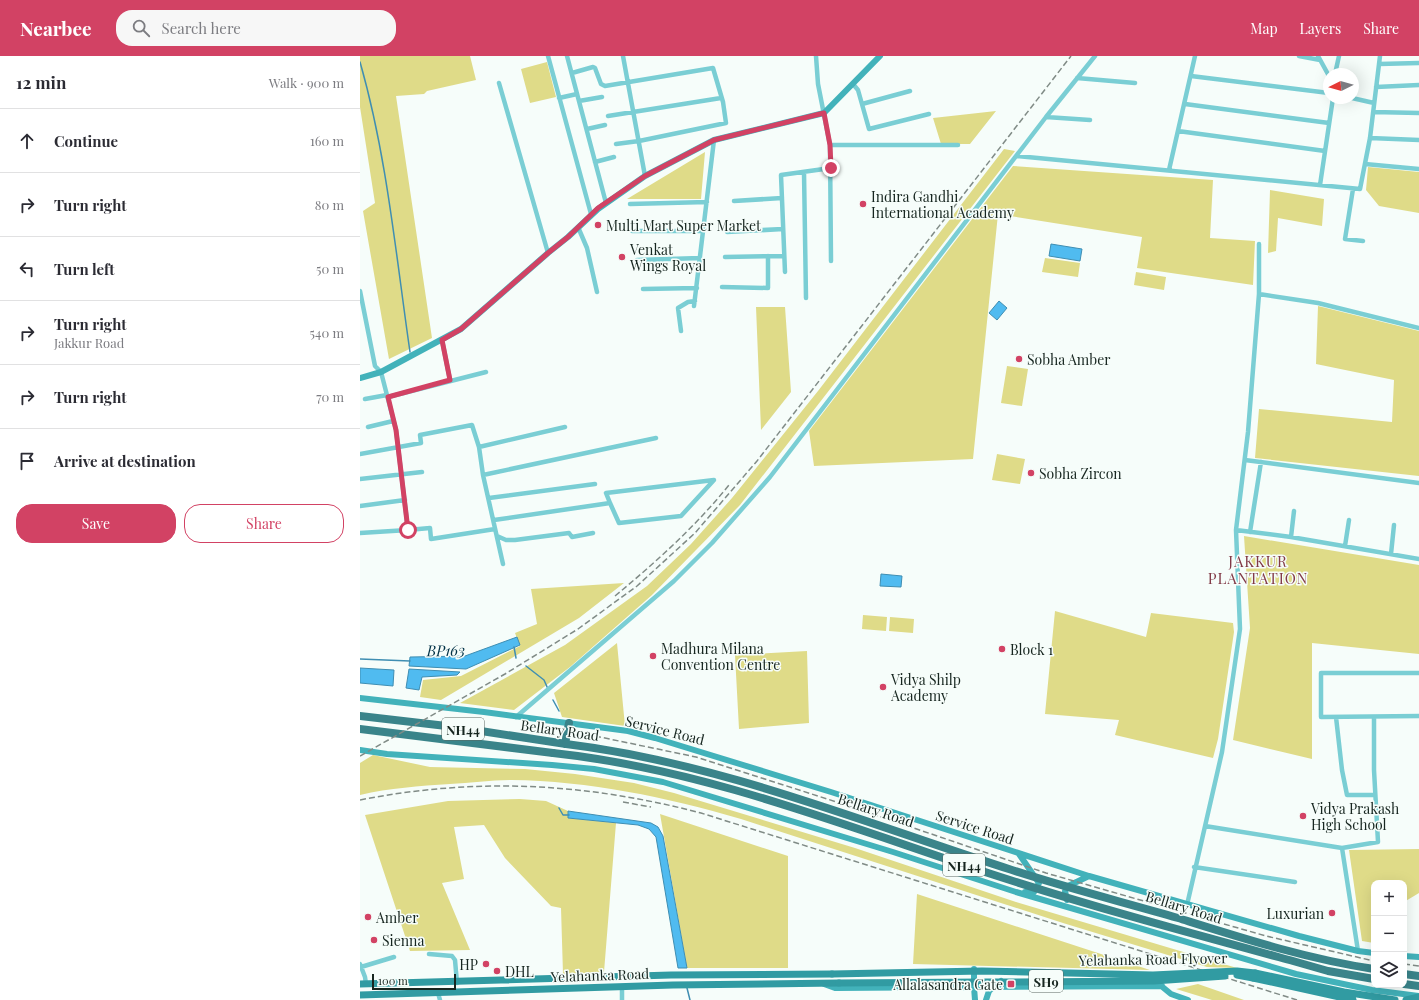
<!DOCTYPE html>
<html lang="en">
<head>
<meta charset="utf-8">
<style>
  :root { --surface:#fff; --page:#f7f7f7; --text:#2b2b33; --muted:#7c7c81; --line:#e1e1e2; --accent:#d24264 }
  body { margin:0; font-family:"Playfair Display",serif; background:var(--page); color:var(--text) }
  .controls { position:absolute; right:12px; bottom:12px; display:grid; overflow:hidden; border-radius:8px; box-shadow:0 4px 16px #0002 }
  .controls button { width:36px; height:36px; display:grid; place-items:center; padding:0; border:0; border-bottom:1px solid var(--line); background:var(--surface); color:var(--text); font:20px sans-serif }
  .compass { position:absolute; left:963px; top:12px; width:36px; height:36px; border-radius:50%; background:var(--surface); box-shadow:0 4px 16px #0002; rotate:265deg }
  .scale { position:absolute; left:12px; bottom:10px; width:84px; box-sizing:border-box; padding-left:4px; border:2px solid #172620; border-top:0; font-size:11px; line-height:14px; white-space:nowrap; color:#172620; -webkit-text-stroke:3px #f6fdfa; paint-order:stroke }
  .stop { position:absolute; width:12px; height:12px; margin:-9px; border:3px solid #d24264; border-radius:50%; background:#fff }
  .stop.end { background:#d24264; border-color:#fff; box-shadow:0 1px 4px #0008 }
  .list { margin:0; padding:0; list-style:none }
  h2 { display:flex; justify-content:space-between; align-items:center; height:52px; margin:0; padding:0 16px; font-size:17px }
  h2 small { font-size:13px; font-weight:400; color:var(--muted) }
  .list li { display:grid; grid-template-columns:26px 1fr auto; gap:12px; align-items:center; box-sizing:border-box; height:64px; padding:0 16px; border-top:1px solid var(--line) }
  .list b { display:block; font-size:15px; white-space:nowrap }
  .list p { margin:0; font-size:13px; white-space:nowrap; color:var(--muted) }
  .list em { font-size:13px; font-style:normal; color:var(--muted) }
  .actions { display:flex; gap:8px; padding:12px 16px }
  .actions a { flex:1; padding:9px 0; border:1px solid var(--accent); border-radius:16px; text-align:center; font-size:14px; color:var(--accent) }
  .actions .main { background:var(--accent); color:#fff }
  .icon { flex:none; width:22px; height:22px; fill:none; stroke:currentColor; stroke-width:2; stroke-linecap:round; stroke-linejoin:round }
  .map { position:relative; flex:none; width:1059px; height:944px; overflow:hidden }
  header { display:flex; align-items:center; gap:24px; box-sizing:border-box; height:56px; padding:0 20px; background:var(--accent); color:#fff }
  header strong { font-size:19px }
  nav { display:flex; gap:22px; margin-inline-start:auto; font-size:14px }
  .search { width:280px; height:36px; background:var(--page); display:flex; align-items:center; gap:10px; box-sizing:border-box; padding:0 14px; border-radius:16px; color:var(--muted); font-size:15px }
  main { display:flex }
  aside { flex:1; background:var(--surface) }
  .map>svg:first-child { display:block }
  .green { fill:#dfdb88 }
  .water { fill:#50bbf0; stroke:#3f8eb2 }
  .lines { fill:none; stroke-linecap:round; stroke-linejoin:round }
  .stream { stroke:#3f8eb2; stroke-width:1.5 }
  .street { stroke:#7aced4; stroke-width:4.5 }
  .secondary { stroke:#42b2ba; stroke-width:6 }
  .primary { stroke:#319ba2; stroke-width:7 }
  .highway { stroke:#3a848a; stroke-width:8 }
  .rail { stroke:#808b86; stroke-width:1.5; stroke-dasharray:6 3; stroke-linecap:butt }
  .secondary-bridge { stroke:#42b2ba; stroke-width:6 }
  .primary-bridge { stroke:#319ba2; stroke-width:7 }
  .highway-bridge { stroke:#3a848a; stroke-width:8 }
  .route { stroke:#d24264; stroke-width:5 }
  .poi-dot { fill:#d24264; stroke:#f6fdfa; stroke-width:1.5 }
  .labels { text-anchor:middle; dominant-baseline:central; stroke-width:3; stroke-linejoin:round; paint-order:stroke }
  .shield { fill:#f6fdfa; stroke:#5a6661; stroke-width:1 }
  .shield-label { font-size:13px; font-weight:bold; fill:#172620 }
  .poi-label { font-size:14px; fill:#172620; stroke:#f6fdfa; text-anchor:start }
  .street-label { font-size:14px; fill:#172620; stroke:#f6fdfa }
  .neighbourhood-label { font-size:15px; letter-spacing:1px; fill:#823a47; stroke:#f6fdfa }
  .water-label { font-size:15px; font-style:italic; fill:#003146; stroke:#f6fdfa }
</style>
</head>
<body>
<header>
<strong>Nearbee</strong>
<div class="search"><svg class="icon" aria-label="search" viewBox="0 0 24 24"><circle cx="10" cy="10" r="6"/><path d="M15 15l6 6"/></svg>Search here</div>
<nav><a>Map</a><a>Layers</a><a>Share</a></nav>
</header>
<main>
<aside>
<h2>12 min<small>Walk · 900 m</small></h2>
<ul class="list">
<li><svg class="icon" aria-label="ahead" viewBox="0 0 24 24"><path d="M12 20V5M6 11l6-6 6 6"/></svg><div><b>Continue</b></div><em>160 m</em></li>
<li><svg class="icon" aria-label="right" viewBox="0 0 24 24"><path d="M7 20v-9h11M14 6l5 5-5 5"/></svg><div><b>Turn right</b></div><em>80 m</em></li>
<li><svg class="icon" aria-label="left" viewBox="0 0 24 24"><path d="M17 20v-9H6M10 6l-5 5 5 5"/></svg><div><b>Turn left</b></div><em>50 m</em></li>
<li><svg class="icon" aria-label="right" viewBox="0 0 24 24"><path d="M7 20v-9h11M14 6l5 5-5 5"/></svg><div><b>Turn right</b><p>Jakkur Road</p></div><em>540 m</em></li>
<li><svg class="icon" aria-label="right" viewBox="0 0 24 24"><path d="M7 20v-9h11M14 6l5 5-5 5"/></svg><div><b>Turn right</b></div><em>70 m</em></li>
<li><svg class="icon" aria-label="arrive" viewBox="0 0 24 24"><path d="M6 21V4h12l-3 4 3 4H6"/></svg><div><b>Arrive at destination</b></div></li>
</ul>
<div class="actions"><a class="main">Save</a><a>Share</a></div>
</aside>
<div class="map">
<svg width="1059" height="944" viewBox="0 0 1059 944">
  <rect width="100%" height="100%" fill="#f6fdfa"/>
  <path class="green" d="M0,0h110l6,24 -49,11 -3,3 -28,2 36,242 -43,21 -26,-148 12,-8 -15,-96z
    M187,6l9,35 -26,6 -9,-34z
    M636,55l-26,33h-29l-8,-26z
    M644,93l11,2 -275,354 -88,90 -82,72 -56,43 -54,-7 105,-58 82,-59 44,-42 41,-46 86,-107z
    M345,96l-4,47h-74z
    M653,110l200,14 -3,58 45,3 -2,44 -116,-17 5,-31 -144,-23 -25,245 -159,7 -5,-35z
    M1008,111l51,5v41l-40,-7 -13,-16z
    M910,134l54,9 -2,27 -44,-8 -2,33 -8,2z
    M685,202l35,5 -2,14 -36,-5z
    M776,216l30,5 -2,13 -30,-5z
    M958,250l101,25v145l-164,-18 4,-49 133,13 2,-42 -78,-16z
    M425,251l6,85 -30,38 -5,-123z
    M647,310l21,3 -6,37 -21,-3z
    M637,398l28,5 -5,25 -28,-4z
    M884,480l175,29v89l-107,-11v116l-79,-19 17,-112z
    M264,527l-45,35 -138,82 -21,-3 3,-17 38,-4 59,-30 -5,-13 22,-9 -6,-35z
    M695,555l91,26 5,-24 82,10 1,9 -16,107 -5,19 -98,-23 4,-15 -74,-6z
    M503,559l24,2 -1,14 -24,-2z
    M530,561l24,2 -1,14 -24,-2z
    M257,587l8,83 -63,-9 -8,-24z
    M447,595l2,72 -70,6 -4,-74z
    M13,699l57,12 95,2 50,5 59,9 40,10 181,55 161,54 221,66 -30,-1 -144,-44 -322,-104c-75,-22 -152,-38 -230,-39 -20,0 -41,3 -61,4 -31,2 -60,4 -90,11v-32z
    M160,743l26,2 22,10v7l48,5 -12,149 -41,2 -2,-66 -10,-2 -46,-48 -21,-33 -30,2 10,52 -22,4 28,67 -60,1 -45,-136 83,-14z
    M300,758l128,42v112h-101z
    M1059,793v44l-15,9v-19h-30v60l-12,-2 -13,-91z
    M557,838l233,76 -237,-6z
    M838,928l46,16h-32l-36,-11z"/>
  <path class="water" d="M691,188l31,5 -2,12 -31,-5z
    M639,245l8,7 -10,12 -8,-7z
    M521,518l21,2 -1,11 -21,-1z
    M157,581l3,8 -54,24 -57,-3 1,-9 55,-1z
    M0,612l34,2 -1,16 -33,-3z
    M49,613l51,3 -3,3 -35,2 -3,13 -13,-2z
    M208,755l83,12 7,4 5,9 24,132h-9l-22,-131 -7,-8 -11,-4 -70,-7z"/>
  <g class="lines">
    <path class="stream" d="M0,6c27,94 36,194 50,290
      M154,591l2,11
      M0,603l50,2
      M166,610l18,14 4,9
      M193,644l6,11
      M199,752l4,7h6
      M327,932l3,12"/>
    <path class="street" d="M188,0l43,158
      M207,0l39,147
      M263,0l22,120
      M456,0l2,28 12,61 1,116
      M939,0l21,4
      M958,0l11,20
      M1019,8l40,-1
      M212,17l21,-6 2,1 6,16 4,2 108,-18 10,34 3,21 -87,18 -23,3
      M975,18l4,-18
      M831,20l138,17
      M717,22l58,5
      M139,27l49,170
      M493,28l5,6 11,39 60,-15
      M1016,31l43,-2
      M199,42l18,-4
      M992,42l22,5
      M219,45l23,-4
      M502,48l48,-13
      M825,48l144,19
      M1013,56l46,1
      M248,60l113,-18
      M686,61l44,3
      M227,73l18,-4
      M818,75l147,20
      M1010,82l49,2
      M470,89h128
      M657,100l343,33 10,-51 10,-82
      M235,106l19,-5
      M1005,108l54,5
      M809,114l26,-114
      M444,116l2,126
      M960,129l13,-87
      M993,133l-8,50 18,2
      M374,145l48,-3
      M270,148l77,-2
      M218,171l9,21 10,44
      M272,175h71
      M367,176l56,-3
      M365,201l59,-1
      M277,204l63,-2
      M425,216l-4,-97 50,-7
      M362,231l46,1v-32
      M283,233l54,-1
      M0,235l15,75 6,6 15,58 12,100 22,-2 1,11 64,-10
      M899,238l59,9 101,25
      M334,250l20,-166
      M321,275l-3,-23 10,-6 7,-1
      M82,284l8,40
      M28,341l98,-25
      M5,343l22,-4
      M8,371l25,-6
      M119,391l86,-20
      M0,398l61,-11 -1,-8 52,-10 7,22 4,28 20,89
      M885,404l174,23
      M123,419l173,-37
      M0,423l62,-7
      M129,442l106,-14
      M0,450l45,-6
      M134,464l116,-17 -4,-10 108,-13 -33,36 -62,7 -9,-20
      M876,474l55,7 128,22
      M890,476l11,-70
      M0,477l48,-3
      M137,480l9,4h9l54,-7 3,4 21,-4
      M931,481l3,-26
      M985,490l4,-26
      M1031,498l3,-29
      M1059,617h-98v44l98,-1
      M156,661l158,-136 38,-38 58,-66 276,-360 49,-61
      M976,661l6,53 5,25h28
      M845,770l137,22 36,-6 -4,-72v-53
      M982,792l16,103
      M834,811l101,15
      M827,849l35,-153 18,-123 -4,-99 12,-98 11,-138v-50
      M69,898l23,2 3,4 2,23
      M0,908l5,13 1,7
      M1,911l33,-10
      M78,937l2,7
      M262,944v-13"/>
    <path class="secondary" d="M0,322l21,-6 80,-43 87,-76 20,-16 30,-28 47,-33 69,-36 110,-27 56,-57
      M0,642l124,14 144,19 27,7 176,54 258,84 210,60 59,15 16,2
      M0,694l27,4 165,11 42,4 69,13 230,70 123,40 280,82 76,16 47,6
      M659,798l20,29 -5,9h-9
      M707,844l-2,-9 3,-5 21,-10
      M1044,900l15,1
      M614,913v18l188,-1
      M794,924l17,14 17,6
      M464,928l11,4 139,-1 1,13"/>
    <path class="primary" d="M895,917l89,19 51,8
      M893,922l100,22
      M0,928l311,-9 161,-1
      M0,939l313,-10 166,-2
      M1046,944l13,-3"/>
    <path class="highway" d="M0,660l95,11 111,17
      M0,673l193,24
      M205,688l4,-21
      M1044,918l15,2
      M1044,928l15,2"/>
    <path class="rail" d="M255,540c41,-34 80,-69 114,-111
      M235,680l101,21 150,48 200,68 220,63 108,25
      M0,700l145,-82 73,-45 59,-43 58,-53 62,-72 314,-405
      M0,744c117,-23 226,-17 341,13l596,187
      M263,746l28,5
      M1044,908l15,2"/>
    <path class="secondary-bridge" d="M626,944l3,-9 12,-10"/>
    <path class="primary-bridge" d="M472,918l150,-3 171,4 84,-4 18,2
      M877,919l16,3
      M479,927l315,-2 71,-5"/>
    <path class="highway-bridge" d="M206,688c154,19 299,79 446,126 55,18 111,32 166,48 64,20 129,41 196,51
      M193,697c149,16 290,72 432,119 101,33 205,61 308,89l35,10 46,8"/>
  </g>
  <g class="lines">
    <path class="route" d="M48,474l-12,-100 -8,-33 62,-17 -8,-40 19,-11 87,-76 20,-16 30,-29 47,-32 69,-36 110,-27 6,32 1,23"/>
  </g>
  <g class="poi-dot">
    <circle cx="503" cy="148" r="4"/>
    <circle cx="238" cy="169" r="4"/>
    <circle cx="262" cy="201" r="4"/>
    <circle cx="659" cy="303" r="4"/>
    <circle cx="671" cy="417" r="4"/>
    <circle cx="642" cy="593" r="4"/>
    <circle cx="293" cy="600" r="4"/>
    <circle cx="523" cy="631" r="4"/>
    <circle cx="943" cy="760" r="4"/>
    <circle cx="972" cy="857" r="4"/>
    <circle cx="8" cy="861" r="4"/>
    <circle cx="14" cy="884" r="4"/>
    <circle cx="126" cy="908" r="4"/>
    <circle cx="137" cy="915" r="4"/>
    <rect x="647" y="924" width="8" height="8" rx="2"/>
  </g>
  <g class="labels">
    <g class="shield">
      <rect x="82" y="662" width="42" height="22" rx="3"/>
      <rect x="583" y="798" width="42" height="22" rx="3"/>
      <rect x="669" y="914" width="34" height="22" rx="3"/>
    </g>
    <g class="shield-label">
      <text x="103" y="673">NH44</text>
      <text x="604" y="809">NH44</text>
      <text x="686" y="925">SH9</text>
    </g>
    <g class="poi-label">
      <text x="511" y="140">Indira Gandhi<tspan x="511" dy="16">International Academy</tspan></text>
      <text x="246" y="169">Multi Mart Super Market</text>
      <text x="270" y="193">Venkat<tspan x="270" dy="16">Wings Royal</tspan></text>
      <text x="667" y="303">Sobha Amber</text>
      <text x="679" y="417">Sobha Zircon</text>
      <text x="301" y="592">Madhura Milana<tspan x="301" dy="16">Convention Centre</tspan></text>
      <text x="650" y="593">Block 1</text>
      <text x="531" y="623">Vidya Shilp<tspan x="531" dy="16">Academy</tspan></text>
      <text x="951" y="752">Vidya Prakash<tspan x="951" dy="16">High School</tspan></text>
      <text x="964" y="857" text-anchor="end">Luxurian</text>
      <text x="16" y="861">Amber</text>
      <text x="22" y="884">Sienna</text>
      <text x="118" y="908" text-anchor="end">HP</text>
      <text x="145" y="915">DHL</text>
      <text x="643" y="928" text-anchor="end">Allalasandra Gate</text>
    </g>
    <g class="street-label">
      <text transform="translate(200 674) rotate(8)">Bellary Road</text>
      <text transform="translate(305 674) rotate(14)">Service Road</text>
      <text transform="translate(516 754) rotate(18)">Bellary Road</text>
      <text transform="translate(615 771) rotate(18)">Service Road</text>
      <text transform="translate(824 851) rotate(17)">Bellary Road</text>
      <text transform="translate(793 903) rotate(-1)">Yelahanka Road Flyover</text>
      <text transform="translate(240 919) rotate(-2)">Yelahanka Road</text>
    </g>
    <g class="neighbourhood-label">
      <text x="898" y="505">JAKKUR<tspan x="898" dy="17">PLANTATION</tspan></text>
    </g>
    <g class="water-label">
      <text transform="translate(86 594) rotate(-1)">BP163</text>
    </g>
  </g>
</svg>
<div class="controls">
<button>+</button>
<button>−</button>
<button><svg class="icon" aria-label="layers" viewBox="0 0 24 24"><path d="M12 4l9 5-9 5-9-5zM3 14l9 5 9-5"/></svg></button>
</div>
<svg class="compass" viewBox="-18 -18 36 36"><path d="M0-13l5 13h-10z" fill="#e53935"/><path d="M0 13l5-13h-10z" fill="#7c7c81"/></svg>
<div class="scale">100 m</div>
<div class="stop" style="left:48px;top:474px"></div>
<div class="stop end" style="left:471px;top:112px"></div>
</div>
</main>
</body>
</html>
